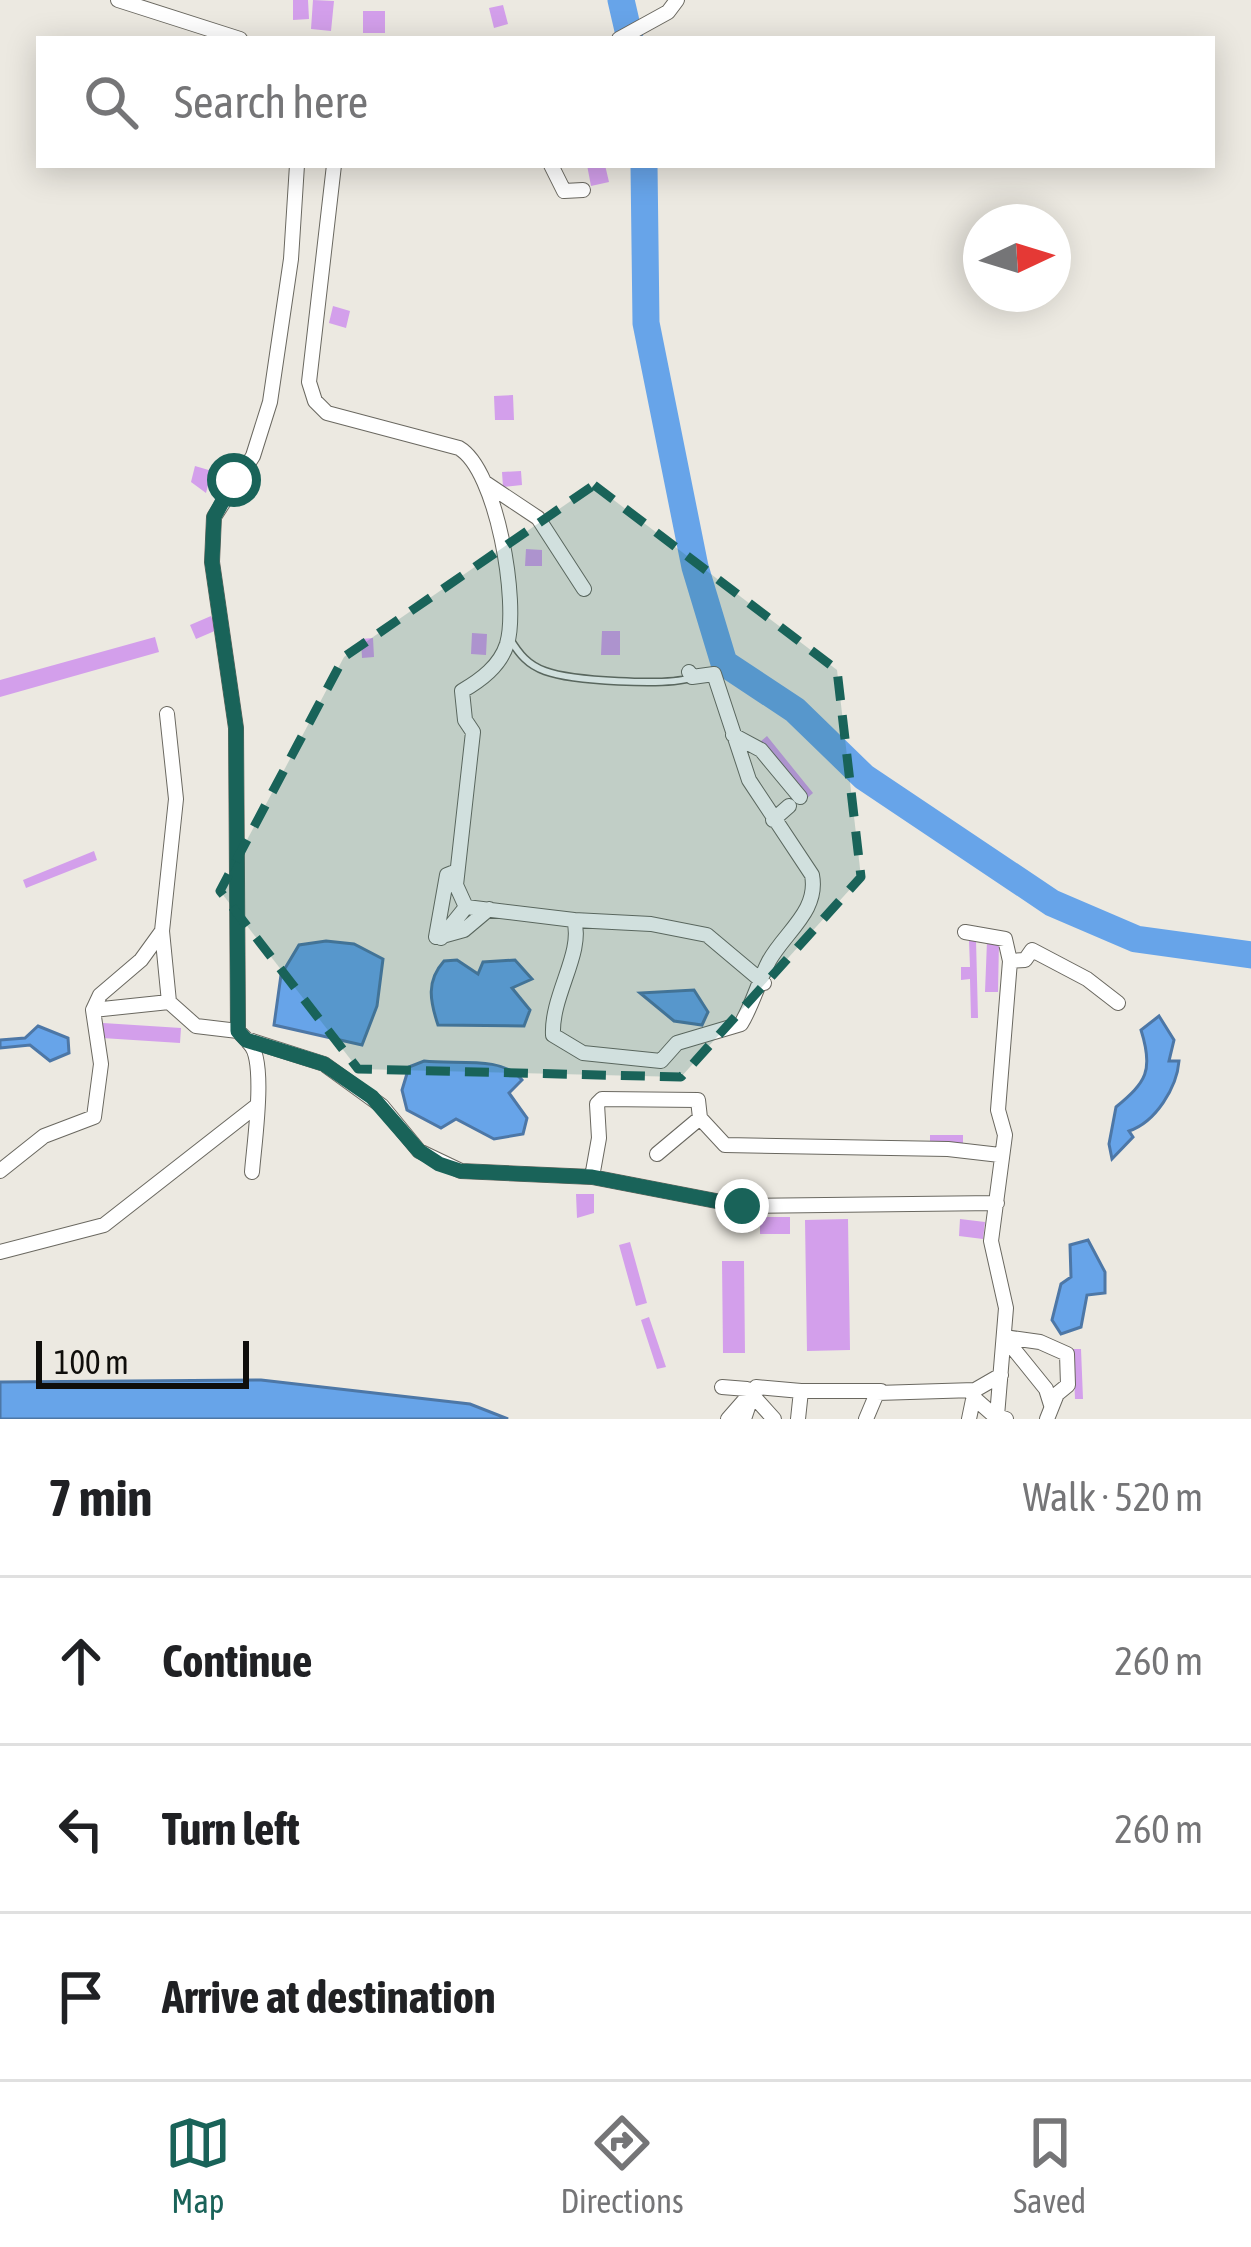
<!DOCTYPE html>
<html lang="en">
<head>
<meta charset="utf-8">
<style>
  :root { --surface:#fff; --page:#f2f2f2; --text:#202124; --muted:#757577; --line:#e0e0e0; --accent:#196359 }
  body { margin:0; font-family:"Asap Condensed",sans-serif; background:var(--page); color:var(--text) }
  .compass { position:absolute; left:963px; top:204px; width:108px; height:108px; border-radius:50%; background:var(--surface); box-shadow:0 6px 30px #0003; rotate:86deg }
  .scale { position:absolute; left:36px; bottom:30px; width:213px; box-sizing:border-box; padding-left:12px; border:6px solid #0f0e0b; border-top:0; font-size:33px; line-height:42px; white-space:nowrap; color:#0f0e0b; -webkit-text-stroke:9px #ece9e1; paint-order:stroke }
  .stop { position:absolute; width:36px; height:36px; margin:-27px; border:9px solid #196359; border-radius:50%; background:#fff }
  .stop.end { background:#196359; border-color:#fff; box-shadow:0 3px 12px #0008 }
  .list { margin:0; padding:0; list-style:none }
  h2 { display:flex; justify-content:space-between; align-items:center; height:156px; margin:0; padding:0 48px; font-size:51px }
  h2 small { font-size:39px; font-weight:400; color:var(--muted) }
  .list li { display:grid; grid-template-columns:78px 1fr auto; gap:36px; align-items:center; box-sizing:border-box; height:168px; padding:0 48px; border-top:3px solid var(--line) }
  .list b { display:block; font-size:45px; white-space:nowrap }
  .list em { font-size:39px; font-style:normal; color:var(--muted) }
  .icon { flex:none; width:66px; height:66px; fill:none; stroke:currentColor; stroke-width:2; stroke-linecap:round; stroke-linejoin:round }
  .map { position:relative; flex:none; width:1251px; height:1419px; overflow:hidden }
  .search { position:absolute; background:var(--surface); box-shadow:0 6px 30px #0003; left:36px; right:36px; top:36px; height:132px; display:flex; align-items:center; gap:30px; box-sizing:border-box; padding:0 42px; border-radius:0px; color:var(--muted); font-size:45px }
  .sheet { height:660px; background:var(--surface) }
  nav { display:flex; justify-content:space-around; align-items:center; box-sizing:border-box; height:168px; border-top:3px solid var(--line); background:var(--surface); font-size:33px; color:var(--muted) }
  nav a { display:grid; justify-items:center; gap:6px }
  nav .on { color:var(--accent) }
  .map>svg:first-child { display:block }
  .water { fill:#67a4e9; stroke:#4d77a6; stroke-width:3 }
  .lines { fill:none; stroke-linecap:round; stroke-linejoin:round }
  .river { stroke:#67a4e9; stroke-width:27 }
  .building { fill:#d39feb }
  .service-casing { stroke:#6a6860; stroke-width:9 }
  .minor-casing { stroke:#6a6860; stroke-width:16 }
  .service { stroke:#fff; stroke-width:6 }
  .minor { stroke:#fff; stroke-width:14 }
  .route { stroke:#196359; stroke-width:15 }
  .marked { fill:#196359; fill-opacity:0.2; stroke:#196359; stroke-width:9; stroke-dasharray:24 15; stroke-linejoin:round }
</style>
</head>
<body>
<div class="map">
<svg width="1251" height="1419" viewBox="0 0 1251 1419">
  <rect width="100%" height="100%" fill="#ece9e1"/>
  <path class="water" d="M326,941l28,3 29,15 -6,47 -15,39 -88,-20 7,-50 18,-30z
    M457,960l21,14 5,-12 32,-2 17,19 -20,9 18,22 -6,16 -86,-1c-8,-24 -12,-44 6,-64z
    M694,990l14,22 -6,13 -28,-4 -34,-28z
    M1159,1016l15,24 -5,21h10c-2,26 -23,61 -50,70l4,6 -21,22 -3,-15 7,-37c30,-25 38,-36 25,-77z
    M38,1026l30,12 1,15 -19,8 -20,-16 -30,3v-8l25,-2z
    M424,1061c31,4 78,-6 98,19l-13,13 18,25 -4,16 -29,5 -38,-20 -15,9 -34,-18 -5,-20 7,-23z
    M1088,1240l17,32v21l-18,2 -6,32 -20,7 -9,-14 9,-36 10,-7 -1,-32z
    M261,1380l209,24 38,15h-508v-37z"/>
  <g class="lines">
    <path class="river" d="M621,0l9,39
      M644,165l2,158 49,244 29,96 71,47 69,67 188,126 84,36 115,16"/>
  </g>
  <path class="building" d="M293,0h15l1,19 -16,1z
    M313,0l21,1 -3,30 -20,-2z
    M503,5l5,19 -14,4 -5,-20z
    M363,11h22v22h-22z
    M587,165h18l4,17 -18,4z
    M333,306l17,5 -4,17 -17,-5z
    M513,395l1,25h-19l-1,-24z
    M195,466l17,5 -6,22 -15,-11z
    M521,471l1,14 -19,2 -1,-15z
    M526,549l16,1v16h-17z
    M211,616l6,14 -21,9 -6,-14z
    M602,631h18v24h-19z
    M472,633l15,1 -1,21 -15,-1z
    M155,637l4,15 -159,45v-17z
    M373,638l1,19 -12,1 -1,-19z
    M767,736l46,57 -7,6 -46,-57z
    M94,851l3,9 -71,28 -3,-8z
    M976,940l2,78h-7l-1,-39 -9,1v-13h9l-1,-26z
    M987,941h12l-1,51h-13z
    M103,1023l78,5 -1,15 -78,-5z
    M930,1135h33v8l-33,1z
    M576,1194h18v19l-17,5z
    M760,1217h30v17h-30z
    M848,1219l2,131 -43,1 -2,-131z
    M960,1219l25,3 -2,17 -24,-3z
    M630,1242l17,61 -11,3 -17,-61z
    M722,1261h22l1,92h-22z
    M649,1317l17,50 -9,2 -16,-49z
    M1073,1349h8l2,50h-8z"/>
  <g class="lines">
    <defs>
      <path id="service" d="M510,639c9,15 18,26 35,32 27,10 120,15 146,7"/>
      <path id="minor" d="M118,0l122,39
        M619,39l49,-27 9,-12
        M334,165l-25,217 6,19 12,12 132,35c38,22 60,155 48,196 -7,22 -26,36 -45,47l3,29 8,12 -17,153 10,22 108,13c10,33 -23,75 -21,115l30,18 78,8 16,-18 64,-19c12,-20 18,-44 28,-63 16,-29 50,-50 43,-86l-63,-95 -35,-106 -22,3 -3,-5
        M551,165l13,26 19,-1
        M487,484l51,34 46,71
        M167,714l9,85 -14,132 7,71 27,24 42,5 8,8 78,25 58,42 37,45 42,20 131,6 150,29 255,-3
        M733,735l28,15 39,47
        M773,820l16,-14
        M574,920l77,4 56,11 57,48
        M965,932l40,7 5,22 -12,149 7,25 -14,106 15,67 -9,108 9,3
        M446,935l18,-5 25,-21
        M436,937l11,-62 10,-4
        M441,938l25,-31
        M1010,961l15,-1 7,-10 55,29 31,24
        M93,1010l76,-8
        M238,1031l-2,-303 -24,-166 2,-45 39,-61 17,-54 21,-143 6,-94
        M249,1043c18,16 5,101 3,129
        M700,1118l25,27 223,4 52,6
        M0,1171l44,-35 50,-19 7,-53 -8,-54 7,-15 41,-35 21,-29
        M592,1177l7,-39 -2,-34 5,-5 96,1 2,18 -43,36
        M0,1252l104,-27 151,-118
        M1004,1337l36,5 27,12 1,31 -11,9 -10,25
        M1004,1337l42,52 5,16
        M722,1387l25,2 27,30
        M973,1397l25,22
        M728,1419l28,-32 45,4
        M744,1419l8,-24
        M798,1419l3,-28h80
        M866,1419l11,-26 98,-3 26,-15
        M969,1419l6,-29"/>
    </defs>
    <use href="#service" class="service-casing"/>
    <use href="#minor" class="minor-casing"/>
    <use href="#service" class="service"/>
    <use href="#minor" class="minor"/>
  </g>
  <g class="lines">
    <path class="route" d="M234,480l-20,37 -2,45 24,166 2,303 8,9 78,24 48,33 47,54 20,13 21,7 132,6 150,29"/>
  </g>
  <path class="marked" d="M594,485l243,185 24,207 -180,200 -323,-8 -138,-178 124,-234z"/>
</svg>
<svg class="compass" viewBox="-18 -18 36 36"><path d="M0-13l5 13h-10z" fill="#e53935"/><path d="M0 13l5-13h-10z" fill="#757577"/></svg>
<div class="scale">100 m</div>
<div class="stop" style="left:234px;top:480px"></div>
<div class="stop end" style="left:742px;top:1206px"></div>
<div class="search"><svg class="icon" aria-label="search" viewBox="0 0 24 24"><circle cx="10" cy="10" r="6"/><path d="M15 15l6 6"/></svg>Search here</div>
</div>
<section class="sheet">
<h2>7 min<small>Walk · 520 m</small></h2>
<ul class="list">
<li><svg class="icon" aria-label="ahead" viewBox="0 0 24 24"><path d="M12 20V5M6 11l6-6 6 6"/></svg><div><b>Continue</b></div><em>260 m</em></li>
<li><svg class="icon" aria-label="left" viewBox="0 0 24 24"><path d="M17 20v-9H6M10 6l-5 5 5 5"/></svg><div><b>Turn left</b></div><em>260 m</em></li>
<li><svg class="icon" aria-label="arrive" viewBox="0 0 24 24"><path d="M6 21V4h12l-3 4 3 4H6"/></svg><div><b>Arrive at destination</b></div></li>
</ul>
</section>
<nav>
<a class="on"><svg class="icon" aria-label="map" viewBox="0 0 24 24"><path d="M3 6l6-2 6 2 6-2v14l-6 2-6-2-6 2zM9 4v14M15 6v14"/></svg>Map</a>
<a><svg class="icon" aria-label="directions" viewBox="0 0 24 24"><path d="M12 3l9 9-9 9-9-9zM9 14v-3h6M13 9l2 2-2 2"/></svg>Directions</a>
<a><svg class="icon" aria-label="saved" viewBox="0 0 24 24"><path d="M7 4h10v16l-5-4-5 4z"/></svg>Saved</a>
</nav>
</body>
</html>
